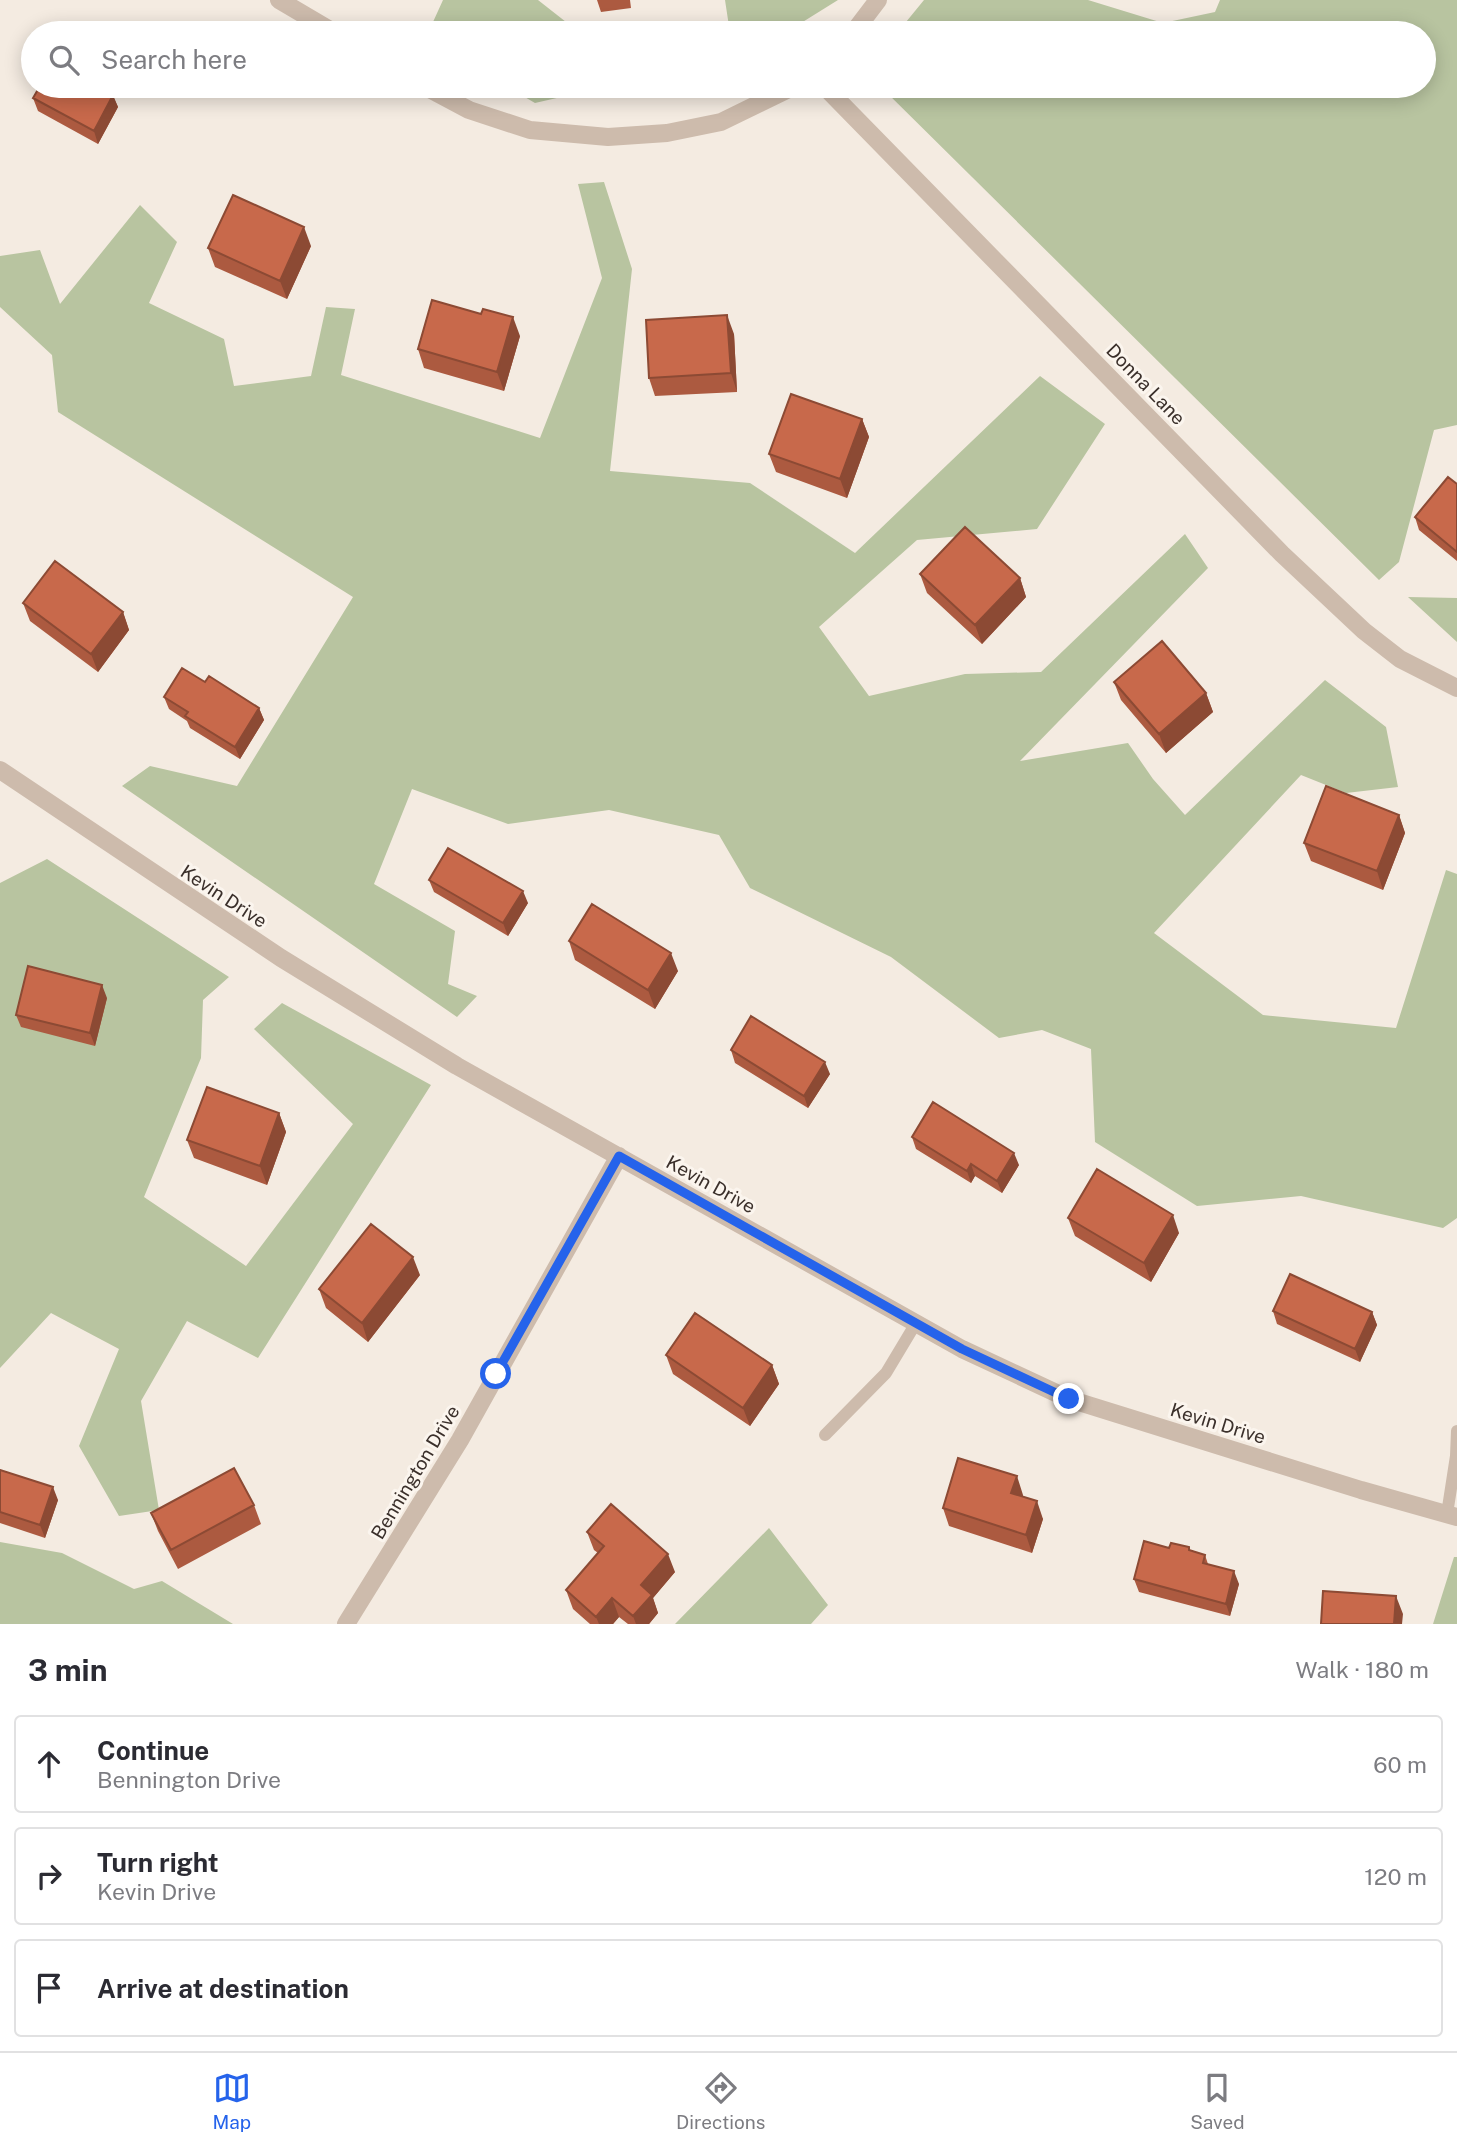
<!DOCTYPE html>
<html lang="en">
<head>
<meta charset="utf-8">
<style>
  :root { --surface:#fff; --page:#f2f2f3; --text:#2b2b33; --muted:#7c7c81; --line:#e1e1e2; --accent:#2563eb }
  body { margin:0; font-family:"Public Sans",sans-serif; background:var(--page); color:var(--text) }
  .stop { position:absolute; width:21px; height:21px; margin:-16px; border:5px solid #2563eb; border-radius:50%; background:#fff }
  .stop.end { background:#2563eb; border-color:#fff; box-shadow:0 2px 7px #0008 }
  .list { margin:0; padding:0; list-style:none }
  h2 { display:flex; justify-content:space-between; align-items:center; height:91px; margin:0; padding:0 28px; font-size:30px }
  h2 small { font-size:23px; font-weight:400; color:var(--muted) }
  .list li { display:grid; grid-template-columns:46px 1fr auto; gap:21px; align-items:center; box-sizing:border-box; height:98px; margin:0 14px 14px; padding:0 14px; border:2px solid var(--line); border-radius:7px }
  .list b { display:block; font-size:26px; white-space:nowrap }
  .list p { margin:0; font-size:23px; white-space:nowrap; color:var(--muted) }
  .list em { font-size:23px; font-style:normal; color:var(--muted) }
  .icon { flex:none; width:38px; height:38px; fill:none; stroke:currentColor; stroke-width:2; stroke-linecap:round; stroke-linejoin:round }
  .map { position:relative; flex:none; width:1457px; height:1624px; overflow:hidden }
  .search { position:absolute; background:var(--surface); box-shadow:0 4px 18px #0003; left:21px; right:21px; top:21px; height:77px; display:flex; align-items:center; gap:18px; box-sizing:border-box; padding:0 24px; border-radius:38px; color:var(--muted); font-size:26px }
  .sheet { height:427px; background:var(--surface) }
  nav { display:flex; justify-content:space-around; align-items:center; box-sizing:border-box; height:98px; border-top:2px solid var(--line); background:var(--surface); font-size:19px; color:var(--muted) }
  nav a { display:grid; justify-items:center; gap:4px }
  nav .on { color:var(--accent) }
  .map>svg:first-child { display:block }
  .green { fill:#b8c4a0 }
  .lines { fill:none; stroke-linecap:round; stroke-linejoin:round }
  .lane { stroke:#cdbbac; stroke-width:12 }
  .street { stroke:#cdbbac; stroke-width:18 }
  .wall { fill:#ac5a40 }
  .shaded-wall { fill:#8c4a34 }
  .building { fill:#c8694b; stroke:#8c4a34; stroke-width:2 }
  .route { stroke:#2563eb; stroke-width:9 }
  .labels { text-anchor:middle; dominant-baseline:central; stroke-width:6; stroke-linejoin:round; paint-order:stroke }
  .street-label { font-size:19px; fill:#3b302b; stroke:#fbf5ee }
</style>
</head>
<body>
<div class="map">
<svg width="1457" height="1624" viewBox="0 0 1457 1624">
  <rect width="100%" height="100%" fill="#f4ebe1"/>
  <path class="green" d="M443,0h95l42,33h-152z
    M725,0h113l-53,33h-55z
    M924,0h164l75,23 52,-11 5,-12h237v425l-23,5 -35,132 -20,18 -499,-494h544v-53h-527z
    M506,86h103l-74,17z
    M604,182l28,87 -22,202 140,12 105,70 185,-177 65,48 -68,105 -120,11 -98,87 50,69 96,-22 76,-2 144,-138 23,34 -188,193 108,-18 25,36 32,36 140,-135 61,47 12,60 -52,6 -45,-18 -147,158 109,82 133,13 50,-158 11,4v344l-14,10 -142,-32 -104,10 -102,-64 -4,-93 -49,-19 -43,8 -108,-81 -141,-69 -31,-53 -110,-25 -101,14 -96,-35 -38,95 81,47 -7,53 29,12 -20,21 -335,-231 28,-20 87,20 116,-189 -295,-185 -6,-57 -52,-48v-51l40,-6 20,54 80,-99 37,37 -28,61 75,36 10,47 77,-10 15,-69 29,2 -14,66 199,63 62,-160 -24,-94z
    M1408,597l49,1v44z
    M47,859l182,118 -26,23 -2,58 -57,139 102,69 107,-142 -99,-95 28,-26 149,82 -173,273 -71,-37 -46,80 18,109 -40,6 -40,-70 40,-97 -68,-36 -51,55v-485z
    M769,1528l59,77 -17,19h-136z
    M0,1542l62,11 72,36 28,-8 71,43h-233z
    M1454,1557h3v67h-24z"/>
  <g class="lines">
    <path class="lane" d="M825,1435l61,-62 30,-50
      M1447,1514l9,-58 1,-25"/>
    <path class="street" d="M279,0l56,33
      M853,33l25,-33
      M424,86l45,24 61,20 78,7 59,-4 54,-11 74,-36
      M824,86l458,468 82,77 36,28 57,29
      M0,770l281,188 176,108 505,283 107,50 292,91 96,27
      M346,1624l114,-184 159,-284"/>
  </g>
  <path class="wall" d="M597,0h33l1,8 -30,4z
    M40,86h68l10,21 -20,37 -60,-33 -5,-13z
    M311,246l-24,53 -72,-32 -7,-19z
    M734,334l3,58 -82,4 -6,-18z
    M520,336l-16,55 -80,-23 -6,-19z
    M862,419l7,18 -22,61 -71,-26 -7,-18z
    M1457,484v77l-38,-31 -4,-13z
    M920,574l100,4 6,19 -44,47 -55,-51z
    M23,603l100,9 6,18 -31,42 -68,-51z
    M205,682l54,26 5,12 -24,39 -50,-31 -3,-7 -18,-12 -5,-12z
    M1114,682l92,11 7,19 -47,41 -45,-53z
    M1399,815l6,18 -22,57 -72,-29 -7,-18z
    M429,880l99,23 -20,33 -74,-44z
    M569,941l109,30 -23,38 -80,-49z
    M107,998l-12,48 -74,-19 -5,-12z
    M731,1050l99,24 -22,34 -73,-45z
    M279,1113l7,19 -19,53 -73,-27 -7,-18z
    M912,1137l107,28 -17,28 -27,-17 -4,7 -55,-34z
    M1068,1218l111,15 -28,49 -76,-46z
    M420,1275l-52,67 -42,-34 -7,-19z
    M1273,1311l99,1 5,13 -17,37 -83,-38z
    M666,1355l106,10 7,19 -29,42 -77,-52z
    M0,1470l58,30 -13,38 -45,-15z
    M1023,1495v1l20,23 -11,34 -83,-27 -6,-18z
    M254,1505l7,19 -83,45 -20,-38 -7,-18z
    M587,1532l88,40 -22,26 5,15 -9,11h-21l-9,-7 -6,7h-23l-17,-15 -7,-19 32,-37 -4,-3z
    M1169,1548l21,3 15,4 3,9 31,20 -9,32 -91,-24 -5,-13z"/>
  <path class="shaded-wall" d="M104,86h4l3,8 -9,-5z
    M113,95l5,12 -20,37 -4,-13z
    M304,227l7,19 -24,53 -7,-18z
    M727,315l7,19 3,58 -6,-19z
    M513,317l7,19 -16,55 -7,-19z
    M862,419l7,18 -22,61 -7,-19z
    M1020,578l6,19 -44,47 -7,-19z
    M123,612l6,18 -31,42 -7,-18z
    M1206,693l7,19 -47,41 -7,-19z
    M259,708l5,12 -24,39 -5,-12z
    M1399,815l6,18 -22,57 -6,-19z
    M523,891l5,12 -20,33 -5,-13z
    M671,953l7,18 -23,38 -7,-19z
    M102,985l5,13 -12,48 -5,-13z
    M825,1062l5,12 -22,34 -4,-12z
    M279,1113l7,19 -19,53 -7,-19z
    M1014,1153l5,12 -17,28 -5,-12z
    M971,1164l4,12 -4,7 -4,-12z
    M1173,1215l6,18 -28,49 -7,-19z
    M413,1257l7,18 -52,67 -6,-19z
    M1372,1312l5,13 -17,37 -5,-13z
    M772,1365l7,19 -29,42 -7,-18z
    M1017,1476l6,19 -5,16 -7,-18z
    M53,1487l5,13 -13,38 -5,-13z
    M1037,1501l6,18 -11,34 -6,-18z
    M668,1554l7,18 -22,26 5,15 -9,11h-13l-3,-8 8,-31z
    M1234,1571l5,13 -9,32 -4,-12z
    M1396,1596l7,18 -1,10h-8z
    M612,1598l7,19 -6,7h-14l-3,-7z"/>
  <path class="building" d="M40,86h64l-2,3 11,6 -19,36 -61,-33z
    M233,195l71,32 -24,54 -72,-33z
    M432,300l49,14 2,-5 30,8 -16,55 -79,-23z
    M727,315l4,58 -82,5 -3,-58z
    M791,394l71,25 -22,60 -71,-25z
    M1448,477l9,7v68l-42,-35z
    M965,527l55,51 -45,47 -55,-51z
    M55,561l68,51 -32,42 -68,-51z
    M1162,641l44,52 -47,41 -45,-52z
    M182,668l23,14 4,-6 50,32 -24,39 -50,-31 3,-4 -24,-15z
    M1326,786l73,29 -22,56 -73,-28z
    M448,848l75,43 -20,32 -74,-43z
    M592,904l79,49 -23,37 -79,-49z
    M28,966l74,19 -12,48 -74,-18z
    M751,1016l74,46 -21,34 -73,-46z
    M207,1087l72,26 -19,53 -73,-26z
    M933,1102l81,51 -17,28 -26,-17 -4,7 -55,-34z
    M1097,1169l76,46 -29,48 -76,-45z
    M371,1224l42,33 -51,66 -43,-34z
    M1290,1274l82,38 -17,37 -82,-38z
    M695,1313l77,52 -29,43 -77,-53z
    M958,1458l59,18 -6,17 26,8 -11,34 -83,-27z
    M234,1468l20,37 -83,45 -20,-37z
    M0,1470l53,17 -13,38 -40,-13z
    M611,1504l57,50 -27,31 11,10 -19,21 -21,-18 -16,19 -30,-27 38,-44 -17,-14z
    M1144,1541l25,7 2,-5 18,4v3l16,5 -2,8 31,8 -8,33 -92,-25z
    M1323,1591l73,5 -2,28h-73z"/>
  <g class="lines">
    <path class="route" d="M496,1374l123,-218 343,193 107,50"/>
  </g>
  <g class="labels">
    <g class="street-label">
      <text transform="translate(1146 384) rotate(46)">Donna Lane</text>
      <text transform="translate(224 896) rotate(33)">Kevin Drive</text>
      <text transform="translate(711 1184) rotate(29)">Kevin Drive</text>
      <text transform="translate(1218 1423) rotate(17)">Kevin Drive</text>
      <text transform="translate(415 1472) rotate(-59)">Bennington Drive</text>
    </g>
  </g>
</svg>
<div class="stop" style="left:496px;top:1374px"></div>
<div class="stop end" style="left:1069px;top:1399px"></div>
<div class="search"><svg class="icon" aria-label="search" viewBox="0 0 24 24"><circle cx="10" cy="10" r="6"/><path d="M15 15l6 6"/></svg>Search here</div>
</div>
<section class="sheet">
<h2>3 min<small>Walk · 180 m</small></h2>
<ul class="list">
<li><svg class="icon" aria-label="ahead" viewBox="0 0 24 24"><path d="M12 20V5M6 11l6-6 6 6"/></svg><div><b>Continue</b><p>Bennington Drive</p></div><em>60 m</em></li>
<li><svg class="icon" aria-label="right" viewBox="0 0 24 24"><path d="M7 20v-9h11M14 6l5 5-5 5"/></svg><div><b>Turn right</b><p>Kevin Drive</p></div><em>120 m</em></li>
<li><svg class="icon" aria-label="arrive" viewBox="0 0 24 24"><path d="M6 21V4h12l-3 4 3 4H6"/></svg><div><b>Arrive at destination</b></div></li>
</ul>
</section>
<nav>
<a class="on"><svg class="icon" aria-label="map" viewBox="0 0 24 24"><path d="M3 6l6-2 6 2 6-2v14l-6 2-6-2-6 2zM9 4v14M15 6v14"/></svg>Map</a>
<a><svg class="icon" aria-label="directions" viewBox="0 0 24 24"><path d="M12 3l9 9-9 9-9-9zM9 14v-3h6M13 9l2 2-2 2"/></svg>Directions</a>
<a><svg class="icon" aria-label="saved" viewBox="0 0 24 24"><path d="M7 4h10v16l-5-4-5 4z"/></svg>Saved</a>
</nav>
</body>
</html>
